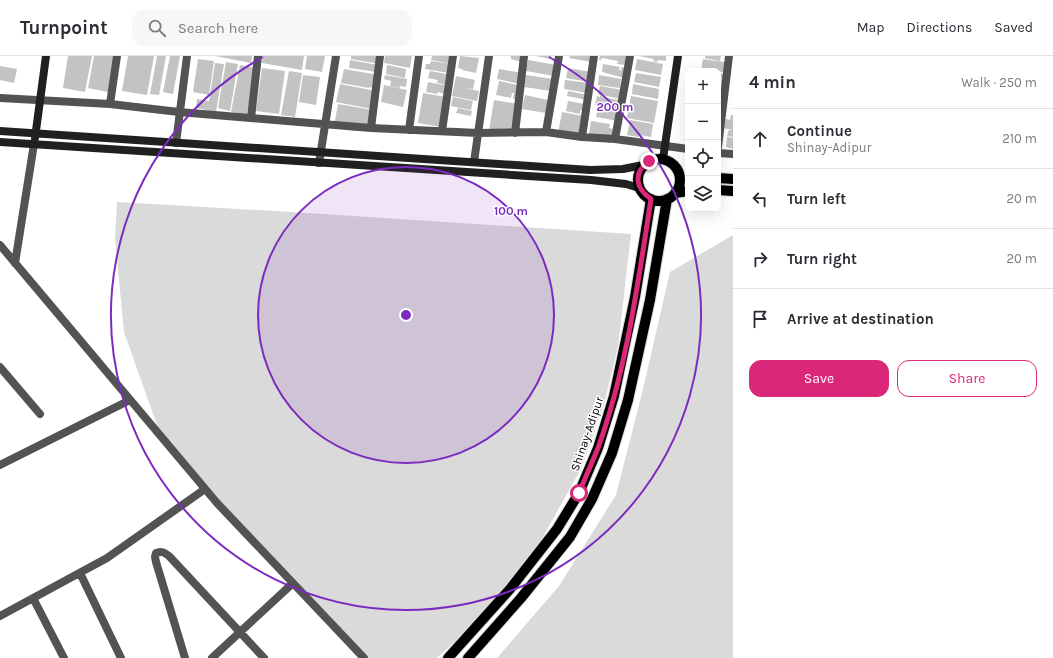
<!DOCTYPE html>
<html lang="en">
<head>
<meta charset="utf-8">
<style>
  :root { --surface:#fff; --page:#f7f7f7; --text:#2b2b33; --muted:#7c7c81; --line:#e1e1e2; --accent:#db2777 }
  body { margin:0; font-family:Karla,sans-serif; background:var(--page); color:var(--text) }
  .controls { position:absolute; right:12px; top:12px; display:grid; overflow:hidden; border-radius:8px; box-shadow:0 4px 16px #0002 }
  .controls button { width:36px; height:36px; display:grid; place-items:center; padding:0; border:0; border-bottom:1px solid var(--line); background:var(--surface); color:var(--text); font:20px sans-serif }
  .stop { position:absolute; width:12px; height:12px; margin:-9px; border:3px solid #db2777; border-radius:50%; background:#fff }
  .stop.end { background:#db2777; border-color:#fff; box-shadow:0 1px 4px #0008 }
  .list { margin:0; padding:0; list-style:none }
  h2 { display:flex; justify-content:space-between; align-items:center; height:52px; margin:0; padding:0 16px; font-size:17px }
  h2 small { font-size:13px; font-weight:400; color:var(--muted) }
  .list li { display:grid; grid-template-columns:26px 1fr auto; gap:12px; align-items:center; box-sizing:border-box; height:60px; padding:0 16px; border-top:1px solid var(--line) }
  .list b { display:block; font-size:15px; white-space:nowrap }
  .list p { margin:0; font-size:13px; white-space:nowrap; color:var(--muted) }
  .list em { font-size:13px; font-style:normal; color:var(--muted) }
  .actions { display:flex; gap:8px; padding:12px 16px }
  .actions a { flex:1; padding:9px 0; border:1px solid var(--accent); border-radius:12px; text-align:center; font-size:14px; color:var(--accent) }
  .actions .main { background:var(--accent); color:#fff }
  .icon { flex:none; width:22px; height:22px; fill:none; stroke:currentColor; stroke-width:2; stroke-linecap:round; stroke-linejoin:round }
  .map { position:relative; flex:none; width:733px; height:602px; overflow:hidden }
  header { display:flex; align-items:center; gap:24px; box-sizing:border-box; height:56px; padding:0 20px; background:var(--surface); border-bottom:1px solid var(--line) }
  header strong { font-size:19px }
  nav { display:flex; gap:22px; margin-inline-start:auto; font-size:14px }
  .search { width:280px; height:36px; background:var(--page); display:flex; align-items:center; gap:10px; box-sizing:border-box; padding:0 14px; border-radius:12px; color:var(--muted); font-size:15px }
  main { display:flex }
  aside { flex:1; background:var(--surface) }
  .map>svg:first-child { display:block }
  .green { fill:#dadada }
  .building { fill:#c3c3c3 }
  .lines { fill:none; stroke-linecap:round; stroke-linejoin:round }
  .primary-casing { stroke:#dbdbdb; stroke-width:12 }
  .street { stroke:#535353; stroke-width:8 }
  .secondary { stroke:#202020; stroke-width:8 }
  .primary { stroke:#000; stroke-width:10 }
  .route { stroke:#db2777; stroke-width:5 }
  .ring { fill:none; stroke:#7b2cbf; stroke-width:2 }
  .labels { text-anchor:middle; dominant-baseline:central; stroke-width:3; stroke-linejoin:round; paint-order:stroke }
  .street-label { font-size:12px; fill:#000; stroke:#fff }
  .centre { fill:#7b2cbf; stroke:#fff; stroke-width:2 }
  .ring-label { font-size:12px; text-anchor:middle; font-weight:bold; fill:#7b2cbf; stroke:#fff; stroke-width:3; stroke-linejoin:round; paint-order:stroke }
</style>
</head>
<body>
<header>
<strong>Turnpoint</strong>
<div class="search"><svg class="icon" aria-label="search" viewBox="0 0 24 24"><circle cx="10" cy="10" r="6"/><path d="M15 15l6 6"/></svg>Search here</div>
<nav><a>Map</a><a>Directions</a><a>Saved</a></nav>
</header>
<main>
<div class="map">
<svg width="733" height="602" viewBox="0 0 733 602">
  <rect width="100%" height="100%" fill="#fff"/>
  <path class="green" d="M117,146l175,10 339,22 -13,113 -14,57 -23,65 -41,73 -56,72 -47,44h-79l-195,-216 -39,-110 -9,-94z
    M733,179v423h-236l62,-72 57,-91 27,-106 27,-117z"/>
  <path class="building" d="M68,0h24l-7,36 -22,-4z
    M94,0h26l-7,37 -25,-5z
    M128,0h26l-7,39 -25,-4z
    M157,0h9l-7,39 -9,-1z
    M170,0h10l-7,38 -10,-2z
    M215,0h37l-1,7z
    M263,0h41l-2,14 -40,-7z
    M307,0h18l-3,16 -17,-3z
    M351,0h30l-1,8 -29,-5z
    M385,0h27l-2,12 -26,-5z
    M432,0h21l-2,8 -20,-4z
    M460,0l19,2 -3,15 -14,-3v-1l-4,-1z
    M511,0h11l-1,6 -10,-3z
    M536,0h15v3z
    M570,0h24l-2,6 -23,-4z
    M600,0h28l-2,9 -9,-1 1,-3 -16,-3 -1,2h-2z
    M639,0h27v5l-8,-1 -1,2 -4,-1 1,-2z
    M705,0h16l-1,5 -15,-3z
    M198,3l16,2 -5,34 -16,-3z
    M637,3l26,5 -2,11 -26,-5z
    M703,3l22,3 -2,10 -12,-2v1l-10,-1z
    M350,4l28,5 -1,7 -28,-4z
    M528,4l28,5 -2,11 -28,-5z
    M431,5l20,3 -2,9 -24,-4 1,-5h4z
    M226,6l12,2 -8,47 -12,-3z
    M215,7l9,1 -8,48 -20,-4 1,-9 12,2z
    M603,8l17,3 -1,3h2l1,-3 3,1 -1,10 -22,-6z
    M240,9l15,3 -8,47 -16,-3z
    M387,9l19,4 -1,9 -19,-4z
    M0,10l17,3 -3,14 -14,-3z
    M262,12l23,3 -6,43 -23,-3z
    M568,12l23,4 -2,10 -23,-4z
    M344,13l35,6 -5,13 -5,-1v1l-28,-5z
    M499,13l23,4 -2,11 -23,-5z
    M289,15l13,2 -7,44 -14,-2z
    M430,15l22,4 -2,11 -13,-3 1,-3 -10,-2z
    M636,17l25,4 -2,10 -25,-5z
    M718,17l6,1 -2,12h-4z
    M303,19l17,2 -4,28 -17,-3z
    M385,19l22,4 -1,8 -6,-1v2l-10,-2 1,-5 -7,-2z
    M526,19l27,4 -2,12 -27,-4z
    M599,19l22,4 -1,9 -22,-3z
    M456,20l19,4 -2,9 -8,-1 14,3 -2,10 -25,-5z
    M565,24l24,3 -1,10 -24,-4z
    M499,25l19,4 -3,14h-2l1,-6h-2l-1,5 -15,-3z
    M428,26l20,4 -4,8 -6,-2 -1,2 -11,-2z
    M340,28l36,7 -4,18 -36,-7z
    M633,28l26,5 -1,10 -26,-5z
    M384,29l23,5 -4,17 -22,-5z
    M600,30l22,4 -2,9 -18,-4v2l17,3 -2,9 -22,-4 2,-9 3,1v-2l-2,-1z
    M718,30l4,1 -2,10 -2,-1z
    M568,35l20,4 -1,5 -20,-4z
    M423,37l23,4 -5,30 -23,-4z
    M525,39l23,5 -2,13 -24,-4z
    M631,40l27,5 -4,22 -27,-5z
    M453,41l20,4 -2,9 -20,-4z
    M494,44l24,4 -5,31 -24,-4z
    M568,45l22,4 -7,6 -3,-1v4l-14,-3z
    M338,48l35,6 -3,20 -15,-2v3l-7,-1v-2l-14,-2z
    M598,51l22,4 -2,10 -22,-4z
    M458,52l14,3 -1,5 -15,-3z
    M562,56l26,5 -4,22 -26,-6z
    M731,59h2v15l-9,-2 2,-9 4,1z
    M630,64l23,4 -2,13 -12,-2 -1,2 -11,-2z
    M591,65l19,3 -1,4 4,1 -3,14 -22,-4z
    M729,74h4v7l-6,-1z
    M727,81l6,1v11l-7,-2z"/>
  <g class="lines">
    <defs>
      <path id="primary" d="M638 124a21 21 0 1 1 42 0a21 21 0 1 1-42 0Z
        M718,122l15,1
        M718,134l15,1
        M675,137l13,-2
        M448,602l62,-69 47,-60 22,-36 19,-45 16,-52 21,-99 16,-98
        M468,602l53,-60 49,-61 22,-38 20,-46 16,-53 22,-100 17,-101"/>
    </defs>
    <use href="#primary" class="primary-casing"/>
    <path class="street" d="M0,42l110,6 69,8 192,16 107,5 68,-1 36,5 33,2 73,10
      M110,48l7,-48
      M251,62l7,-62
      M371,72l9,-72
      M409,74l10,-74
      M442,75l11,-75
      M546,76l13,-76
      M515,77l9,-77
      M582,81l12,-81
      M615,83l15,-83
      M176,87l11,-87
      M718,91l11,-91
      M718,97l15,1
      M474,106l15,-106
      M319,107l17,-107
      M0,189l217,258 147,155
      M15,207l19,-119
      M0,311l40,47
      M0,409l130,-65
      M80,517l41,85
      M33,542l31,60
      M0,560l107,-58 98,-69
      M185,602l-29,-96 -1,-5 1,-4c6,-2 8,-1 13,3l95,102
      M212,602l81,-75"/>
    <path class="secondary" d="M0,75l590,39 33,-1 20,-4
      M35,82l11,-82
      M0,86l591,38 35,4 13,4
      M663,103l15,-103"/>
    <use href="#primary" class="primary"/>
  </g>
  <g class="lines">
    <path class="route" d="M579,437c6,-15 13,-30 19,-45 29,-80 40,-166 53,-249 -16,-11 -18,-26 -2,-38"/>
  </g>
  <circle cx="406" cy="259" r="148" fill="#7b2cbf" fill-opacity=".12"/>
  <g class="ring">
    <circle cx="406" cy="259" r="148"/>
    <path d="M549 1A295 295 0 1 1 263 1"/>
  </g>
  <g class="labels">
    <g class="street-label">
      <text transform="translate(587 378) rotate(-71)">Shinay-Adipur</text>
    </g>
  </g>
  <circle cx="406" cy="259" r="6" class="centre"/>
  <g class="ring-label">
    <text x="615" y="55">200 m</text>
    <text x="511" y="159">100 m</text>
  </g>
</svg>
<div class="controls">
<button>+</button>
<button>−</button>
<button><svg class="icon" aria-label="locate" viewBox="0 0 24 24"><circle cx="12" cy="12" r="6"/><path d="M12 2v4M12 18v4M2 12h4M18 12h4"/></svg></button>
<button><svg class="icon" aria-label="layers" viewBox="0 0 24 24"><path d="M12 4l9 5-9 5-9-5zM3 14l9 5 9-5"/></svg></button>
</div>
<div class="stop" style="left:579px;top:437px"></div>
<div class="stop end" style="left:649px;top:105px"></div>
</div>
<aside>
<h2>4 min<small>Walk · 250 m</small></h2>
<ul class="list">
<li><svg class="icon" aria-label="ahead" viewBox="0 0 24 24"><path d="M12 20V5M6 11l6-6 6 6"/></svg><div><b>Continue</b><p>Shinay-Adipur</p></div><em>210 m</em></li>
<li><svg class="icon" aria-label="left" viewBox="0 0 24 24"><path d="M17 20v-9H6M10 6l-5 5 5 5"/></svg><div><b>Turn left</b></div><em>20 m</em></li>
<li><svg class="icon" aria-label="right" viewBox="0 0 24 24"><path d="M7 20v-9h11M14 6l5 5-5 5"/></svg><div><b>Turn right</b></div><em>20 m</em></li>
<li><svg class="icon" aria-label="arrive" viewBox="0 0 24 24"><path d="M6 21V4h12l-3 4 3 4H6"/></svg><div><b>Arrive at destination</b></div></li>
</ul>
<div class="actions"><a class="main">Save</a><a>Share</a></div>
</aside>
</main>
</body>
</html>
